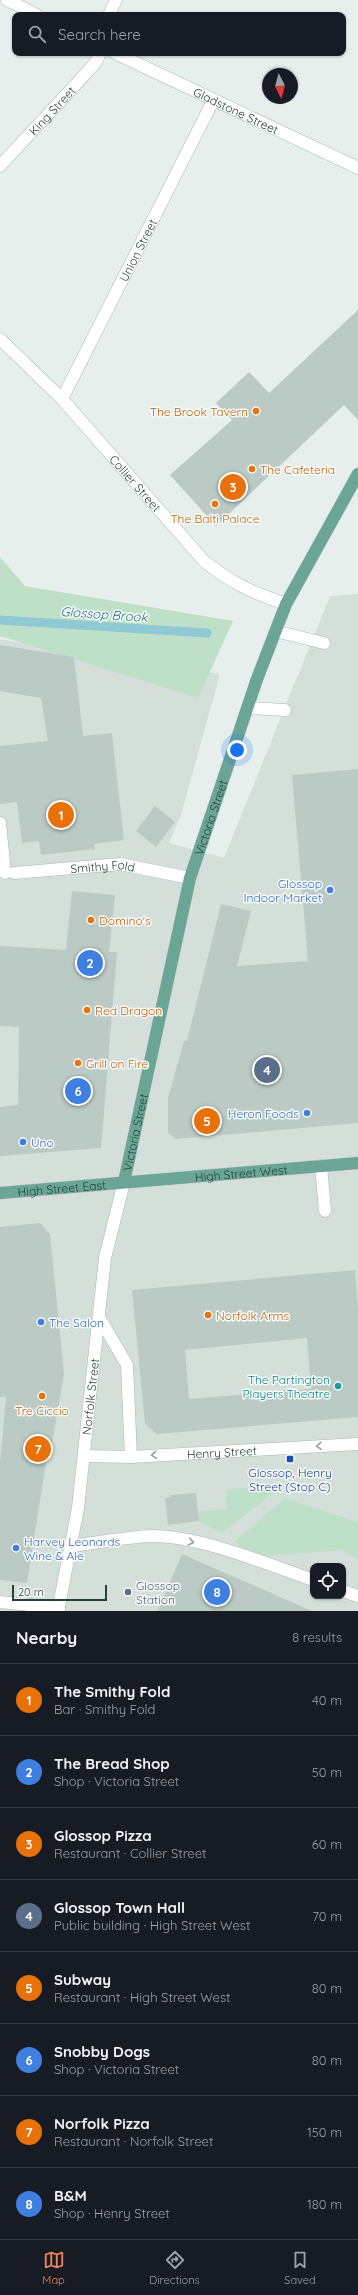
<!DOCTYPE html>
<html lang="en">
<head>
<meta charset="utf-8">
<style>
  :root { --surface:#171b24; --page:#242831; --text:#f1f3f6; --muted:#9ea1a6; --line:#363941; --accent:#f4845f }
  body { margin:0; font-family:Quicksand,sans-serif; background:var(--page); color:var(--text) }
  .controls { position:absolute; right:12px; bottom:12px; display:grid; overflow:hidden; border-radius:8px; box-shadow:0 1px 3px #0004 }
  .controls button { width:36px; height:36px; display:grid; place-items:center; padding:0; border:0; border-bottom:1px solid var(--line); background:var(--surface); color:var(--text); font:20px sans-serif }
  .compass { position:absolute; left:262px; top:68px; width:36px; height:36px; border-radius:50%; background:var(--surface); box-shadow:0 1px 3px #0004; rotate:174deg }
  .scale { position:absolute; left:12px; bottom:10px; width:95px; box-sizing:border-box; padding-left:4px; border:2px solid #24423a; border-top:0; font-size:11px; line-height:14px; white-space:nowrap; color:#24423a; -webkit-text-stroke:3px #f7fbf9; paint-order:stroke }
  .you { position:absolute; left:237px; top:750px; width:14px; height:14px; margin:-10px; border:3px solid #fff; border-radius:50%; background:#1a73e8; box-shadow:0 0 0 6px #1a73e833 }
  .badge { display:grid; place-items:center; width:26px; height:26px; border-radius:50%; background:var(--accent); color:#fff; font-size:13px; font-weight:700 }
  .pin { position:absolute; translate:-50% -50%; border:2px solid #fff; box-shadow:0 1px 4px #0006 }
  .list { margin:0; padding:0; list-style:none }
  h2 { display:flex; justify-content:space-between; align-items:center; height:52px; margin:0; padding:0 16px; font-size:17px }
  h2 small { font-size:13px; font-weight:400; color:var(--muted) }
  .list li { display:grid; grid-template-columns:26px 1fr auto; gap:12px; align-items:center; box-sizing:border-box; height:72px; padding:0 16px; border-top:1px solid var(--line) }
  .list b { display:block; font-size:15px; white-space:nowrap }
  .list p { margin:0; font-size:13px; white-space:nowrap; color:var(--muted) }
  .list em { font-size:13px; font-style:normal; color:var(--muted) }
  .icon { flex:none; width:22px; height:22px; fill:none; stroke:currentColor; stroke-width:2; stroke-linecap:round; stroke-linejoin:round }
  .map { position:relative; flex:none; width:358px; height:1611px; overflow:hidden }
  .search { position:absolute; background:var(--surface); box-shadow:0 1px 3px #0004; left:12px; right:12px; top:12px; height:44px; display:flex; align-items:center; gap:10px; box-sizing:border-box; padding:0 14px; border-radius:8px; color:var(--muted); font-size:15px }
  .sheet { height:628px; background:var(--surface) }
  nav { display:flex; justify-content:space-around; align-items:center; box-sizing:border-box; height:56px; border-top:1px solid var(--line); background:var(--surface); font-size:11px; color:var(--muted) }
  nav a { display:grid; justify-items:center; gap:2px }
  nav .on { color:var(--accent) }
  .map>svg:first-child { display:block }
  .built { fill:#d4dfda; fill-rule:evenodd }
  .green { fill:#bfe0c8 }
  .lines { fill:none; stroke-linecap:round; stroke-linejoin:round }
  .stream { stroke:#8ec9d4; stroke-width:9 }
  .building { fill:#bbcac4; fill-rule:evenodd }
  .lane-casing { stroke:#a8b8b2; stroke-width:13 }
  .street-casing { stroke:#a8b8b2; stroke-width:13 }
  .secondary-casing { stroke:#a4bbb3; stroke-width:13 }
  .primary-casing { stroke:#c2cac8; stroke-width:13 }
  .lane { stroke:#fff; stroke-width:12 }
  .street { stroke:#fff; stroke-width:12 }
  .secondary { stroke:#fff; stroke-width:12 }
  .primary { stroke:#6aa596; stroke-width:12 }
  .oneway { stroke:#92a09c }
  .food-dot { fill:#e8710a; stroke:#f7fbf9; stroke-width:1.5 }
  .shop-dot { fill:#3f7fe0; stroke:#f7fbf9; stroke-width:1.5 }
  .culture-dot { fill:#0f9aa8; stroke:#f7fbf9; stroke-width:1.5 }
  .transit-dot { fill:#1a4fb4; stroke:#f7fbf9; stroke-width:1.5 }
  .service-dot { fill:#5c6f8a; stroke:#f7fbf9; stroke-width:1.5 }
  .labels { text-anchor:middle; dominant-baseline:central; stroke-width:3; stroke-linejoin:round; paint-order:stroke }
  .street-label { font-size:12px; fill:#24423a; stroke:#f7fbf9 }
  .food-label { font-size:12px; fill:#c56008; stroke:#f7fbf9; text-anchor:start }
  .shop-label { font-size:12px; fill:#366cbe; stroke:#f7fbf9; text-anchor:start }
  .culture-label { font-size:12px; fill:#0d838f; stroke:#f7fbf9; text-anchor:end }
  .transit-label { font-size:12px; fill:#164399; stroke:#f7fbf9 }
  .service-label { font-size:12px; fill:#4e5e75; stroke:#f7fbf9; text-anchor:start }
  .water-label { font-size:13px; font-style:italic; fill:#1c6f80; stroke:#f7fbf9 }
</style>
</head>
<body>
<div class="map">
<svg width="358" height="1611" viewBox="0 0 358 1611">
  <rect width="100%" height="100%" fill="#e6efeb"/>
  <path class="built" d="M358,594v1017h-358v-972l111,20 109,15 -39,141 -12,28 55,15 106,-262zM313,1566h30v30h-30z"/>
  <path class="green" d="M0,557l25,29 208,35 -35,77 -198,-62z
    M273,1485l4,5 -54,42 -9,-2 -15,-9 -1,-9 29,-3 -2,-19z
    M285,1498l73,24v37l-17,-9 -93,7 -13,-16z"/>
  <g class="lines">
    <path class="stream" d="M0,620l207,13"/>
  </g>
  <path class="building" d="M358,310v110l-14,-15 -128,121 -46,-51 62,-55 -16,-17 33,-31 20,21z
    M0,645l74,12 9,79 29,-3 12,107 -30,4 1,5 -54,6 -2,-14 -17,2 -5,-41 -17,2v-58l48,-5 -7,-43 -41,-7z
    M358,769v354l-182,16 -8,-6v-35l16,-57h3l34,-137 30,7 -14,55 71,-5 -16,-186z
    M155,806l20,16 -19,25 -20,-16z
    M72,891l43,4 -6,57h8l-16,196 -101,8v-49l18,-2 1,-78 -19,-1v-80l66,4z
    M40,1223l10,11 14,140 -13,76h-3l-21,133 -27,-3v-116l6,-67h-6v-170z
    M355,1270l3,38v109l-201,17 -12,-10 -13,-134zM307,1338l4,51 -122,10 -4,-49z
    M196,1493l3,28 -31,4 -3,-27 6,-1 -1,-2z
    M182,1554l130,57h-154z"/>
  <g class="lines">
    <defs>
      <path id="lane" d="M275,631l49,12
        M248,708l37,2
        M0,823l5,50
        M321,1166l4,45
        M99,1317l28,48 4,92
        M71,1546c26,-3 54,-9 81,-10 49,0 115,28 161,44
        M343,1591l15,5"/>
      <g id="street">
        <path d="M109,15l7,-15"/>
        <path id="s1" d="M0,166l79,-85 17,-19 4,-9"/>
        <path id="s2" d="M0,339l62,60 142,162c29,23 47,31 82,43"/>
        <path id="s3" d="M62,399l151,-298"/>
        <path id="s4" d="M14,873l106,-9 70,14"/>
        <path id="s5" d="M85,1456l46,1 227,-13"/>
        <path d="M0,1602l59,6"/>
      </g>
      <g id="secondary">
        <path d="M7,0l30,15"/>
        <path id="s6" d="M115,53l243,115"/>
        <path id="s7" d="M58,1611l20,-103 27,-250 19,-76"/>
      </g>
      <g id="primary">
        <path id="s8" d="M124,1182l66,-304 67,-199 29,-75 72,-130"/>
        <path id="s9" d="M0,1193l358,-30"/>
      </g>
    </defs>
    <use href="#lane" class="lane-casing"/>
    <use href="#street" class="street-casing"/>
    <use href="#secondary" class="secondary-casing"/>
    <use href="#primary" class="primary-casing"/>
    <use href="#lane" class="lane"/>
    <use href="#street" class="street"/>
    <use href="#secondary" class="secondary"/>
    <use href="#primary" class="primary"/>
  </g>
  <defs><path id="oneway-chevron" d="M-2-3.5L2.5 0L-2 3.5" fill="none" stroke-width="1.6" stroke-linecap="round" stroke-linejoin="round"/></defs>
  <g class="oneway">
    <use href="#oneway-chevron" transform="translate(319 1446) rotate(177)"/>
    <use href="#oneway-chevron" transform="translate(154 1455) rotate(176)"/>
    <use href="#oneway-chevron" transform="translate(191 1542) rotate(14)"/>
  </g>
  <g class="food-dot">
    <circle cx="256" cy="411" r="4"/>
    <circle cx="252" cy="469" r="4"/>
    <circle cx="215" cy="504" r="4"/>
    <circle cx="91" cy="920" r="4"/>
    <circle cx="87" cy="1010" r="4"/>
    <circle cx="78" cy="1063" r="4"/>
    <circle cx="208" cy="1315" r="4"/>
    <circle cx="42" cy="1396" r="4"/>
  </g>
  <g class="shop-dot">
    <circle cx="330" cy="890" r="4"/>
    <circle cx="307" cy="1113" r="4"/>
    <circle cx="23" cy="1142" r="4"/>
    <circle cx="41" cy="1322" r="4"/>
    <circle cx="16" cy="1548" r="4"/>
  </g>
  <circle class="culture-dot" cx="338" cy="1386" r="4"/>
  <rect class="transit-dot" x="286" y="1455" width="8" height="8" rx="2"/>
  <circle class="service-dot" cx="128" cy="1592" r="4"/>
  <g class="labels">
    <g class="street-label">
      <text stroke="none"><textPath href="#s1" startOffset="76">King Street</textPath></text>
      <text stroke="none"><textPath href="#s6" startOffset="134">Gladstone Street</textPath></text>
      <text stroke="none"><textPath href="#s3" startOffset="167">Union Street</textPath></text>
      <text stroke="none"><textPath href="#s2" startOffset="198">Collier Street</textPath></text>
      <text stroke="none"><textPath href="#s8" startOffset="375">Victoria Street</textPath></text>
      <text stroke="none"><textPath href="#s4" startOffset="89">Smithy Fold</textPath></text>
      <text stroke="none"><textPath href="#s8" startOffset="51">Victoria Street</textPath></text>
      <text stroke="none"><textPath href="#s9" startOffset="242">High Street West</textPath></text>
      <text stroke="none"><textPath href="#s9" startOffset="62">High Street East</textPath></text>
      <text stroke="none"><textPath href="#s7" startOffset="217">Norfolk Street</textPath></text>
      <text stroke="none"><textPath href="#s5" startOffset="137">Henry Street</textPath></text>
    </g>
    <g class="food-label">
      <text x="248" y="411" text-anchor="end">The Brook Tavern</text>
      <text x="260" y="469">The Cafeteria</text>
      <text x="215" y="518" text-anchor="middle">The Balti Palace</text>
      <text x="99" y="920">Domino's</text>
      <text x="95" y="1010">Red Dragon</text>
      <text x="86" y="1063">Grill on Fire</text>
      <text x="216" y="1315">Norfolk Arms</text>
      <text x="42" y="1410" text-anchor="middle">Tre Ciccio</text>
    </g>
    <g class="shop-label">
      <text x="322" y="883" text-anchor="end">Glossop<tspan x="322" dy="14">Indoor Market</tspan></text>
      <text x="299" y="1113" text-anchor="end">Heron Foods</text>
      <text x="31" y="1142">Uno</text>
      <text x="49" y="1322">The Salon</text>
      <text x="24" y="1541">Harvey Leonards<tspan x="24" dy="14">Wine &amp; Ale</tspan></text>
    </g>
    <g class="culture-label">
      <text x="330" y="1379">The Partington<tspan x="330" dy="14">Players Theatre</tspan></text>
    </g>
    <g class="transit-label">
      <text x="290" y="1472">Glossop, Henry<tspan x="290" dy="14">Street (Stop C)</tspan></text>
    </g>
    <g class="service-label">
      <text x="136" y="1585">Glossop<tspan x="136" dy="14">Station</tspan></text>
    </g>
    <g class="water-label">
      <text transform="translate(104 614) rotate(4)">Glossop Brook</text>
    </g>
  </g>
</svg>
<div class="controls">
<button><svg class="icon" aria-label="locate" viewBox="0 0 24 24"><circle cx="12" cy="12" r="6"/><path d="M12 2v4M12 18v4M2 12h4M18 12h4"/></svg></button>
</div>
<svg class="compass" viewBox="-18 -18 36 36"><path d="M0-13l5 13h-10z" fill="#e53935"/><path d="M0 13l5-13h-10z" fill="#9ea1a6"/></svg>
<div class="scale">20 m</div>
<div class="you"></div>
<div class="pin badge" style="left:61px;top:815px;background:#e8710a">1</div>
<div class="pin badge" style="left:90px;top:963px;background:#3f7fe0">2</div>
<div class="pin badge" style="left:233px;top:487px;background:#e8710a">3</div>
<div class="pin badge" style="left:267px;top:1070px;background:#5c6f8a">4</div>
<div class="pin badge" style="left:207px;top:1121px;background:#e8710a">5</div>
<div class="pin badge" style="left:78px;top:1091px;background:#3f7fe0">6</div>
<div class="pin badge" style="left:38px;top:1449px;background:#e8710a">7</div>
<div class="pin badge" style="left:217px;top:1592px;background:#3f7fe0">8</div>
<div class="search"><svg class="icon" aria-label="search" viewBox="0 0 24 24"><circle cx="10" cy="10" r="6"/><path d="M15 15l6 6"/></svg>Search here</div>
</div>
<section class="sheet">
<h2>Nearby<small>8 results</small></h2>
<ul class="list">
<li><span class="badge" style="background:#e8710a">1</span><div><b>The Smithy Fold</b><p>Bar · Smithy Fold</p></div><em>40 m</em></li>
<li><span class="badge" style="background:#3f7fe0">2</span><div><b>The Bread Shop</b><p>Shop · Victoria Street</p></div><em>50 m</em></li>
<li><span class="badge" style="background:#e8710a">3</span><div><b>Glossop Pizza</b><p>Restaurant · Collier Street</p></div><em>60 m</em></li>
<li><span class="badge" style="background:#5c6f8a">4</span><div><b>Glossop Town Hall</b><p>Public building · High Street West</p></div><em>70 m</em></li>
<li><span class="badge" style="background:#e8710a">5</span><div><b>Subway</b><p>Restaurant · High Street West</p></div><em>80 m</em></li>
<li><span class="badge" style="background:#3f7fe0">6</span><div><b>Snobby Dogs</b><p>Shop · Victoria Street</p></div><em>80 m</em></li>
<li><span class="badge" style="background:#e8710a">7</span><div><b>Norfolk Pizza</b><p>Restaurant · Norfolk Street</p></div><em>150 m</em></li>
<li><span class="badge" style="background:#3f7fe0">8</span><div><b>B&amp;M</b><p>Shop · Henry Street</p></div><em>180 m</em></li>
</ul>
</section>
<nav>
<a class="on"><svg class="icon" aria-label="map" viewBox="0 0 24 24"><path d="M3 6l6-2 6 2 6-2v14l-6 2-6-2-6 2zM9 4v14M15 6v14"/></svg>Map</a>
<a><svg class="icon" aria-label="directions" viewBox="0 0 24 24"><path d="M12 3l9 9-9 9-9-9zM9 14v-3h6M13 9l2 2-2 2"/></svg>Directions</a>
<a><svg class="icon" aria-label="saved" viewBox="0 0 24 24"><path d="M7 4h10v16l-5-4-5 4z"/></svg>Saved</a>
</nav>
</body>
</html>
